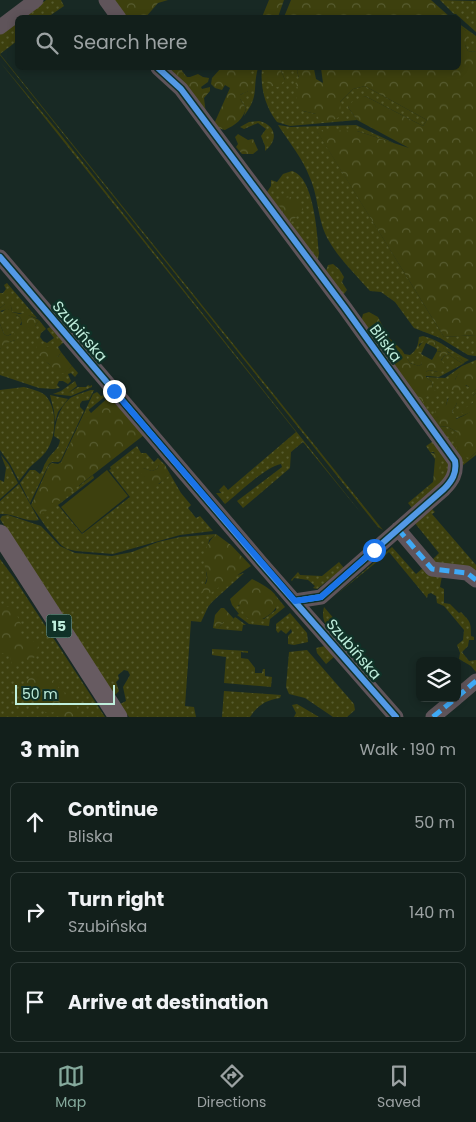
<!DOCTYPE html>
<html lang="en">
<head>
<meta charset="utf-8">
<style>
  :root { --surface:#121f1b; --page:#1f2c28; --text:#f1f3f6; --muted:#9ca2a3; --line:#313d3a; --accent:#85a99c }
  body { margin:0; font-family:Poppins,sans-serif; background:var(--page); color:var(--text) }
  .controls { position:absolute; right:15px; bottom:15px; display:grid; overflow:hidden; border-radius:8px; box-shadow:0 2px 8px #0003 }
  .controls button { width:45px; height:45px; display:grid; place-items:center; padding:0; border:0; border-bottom:1px solid var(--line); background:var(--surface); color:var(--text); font:25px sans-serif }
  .scale { position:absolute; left:15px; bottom:12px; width:100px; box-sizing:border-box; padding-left:5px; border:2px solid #bfeedc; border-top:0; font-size:14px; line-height:18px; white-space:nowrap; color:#bfeedc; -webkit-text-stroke:4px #103127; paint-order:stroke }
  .stop { position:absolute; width:15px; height:15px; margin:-11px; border:4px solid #1a73e8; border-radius:50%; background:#fff }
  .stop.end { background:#1a73e8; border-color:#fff; box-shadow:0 1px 5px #0008 }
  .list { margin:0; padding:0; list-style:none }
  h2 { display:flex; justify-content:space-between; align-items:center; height:65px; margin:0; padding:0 20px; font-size:21px }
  h2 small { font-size:16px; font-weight:400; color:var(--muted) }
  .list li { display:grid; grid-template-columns:32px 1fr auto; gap:15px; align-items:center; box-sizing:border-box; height:80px; margin:0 10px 10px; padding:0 10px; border:1px solid var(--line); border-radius:8px }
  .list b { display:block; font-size:19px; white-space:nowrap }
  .list p { margin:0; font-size:16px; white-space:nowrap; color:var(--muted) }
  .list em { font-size:16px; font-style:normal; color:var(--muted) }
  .icon { flex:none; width:28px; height:28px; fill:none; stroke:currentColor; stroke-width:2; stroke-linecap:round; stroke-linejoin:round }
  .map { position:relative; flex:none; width:476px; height:717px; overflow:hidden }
  .search { position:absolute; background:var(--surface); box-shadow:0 2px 8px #0003; left:15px; right:15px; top:15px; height:55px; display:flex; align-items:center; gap:12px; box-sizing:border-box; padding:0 18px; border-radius:8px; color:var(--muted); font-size:19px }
  .sheet { height:335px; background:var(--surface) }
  nav { display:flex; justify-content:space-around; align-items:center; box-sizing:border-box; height:70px; border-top:1px solid var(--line); background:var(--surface); font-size:14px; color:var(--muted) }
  nav a { display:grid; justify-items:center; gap:2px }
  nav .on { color:var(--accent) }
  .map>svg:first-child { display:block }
  .grass { fill:url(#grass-dots) }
  .forest { fill:url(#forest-crowns) }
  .garden { fill:#3d400e }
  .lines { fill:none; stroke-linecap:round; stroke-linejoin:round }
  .minor { stroke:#5f545a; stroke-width:15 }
  .major { stroke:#675b61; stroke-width:19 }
  .quiet { stroke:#3fa9f5; stroke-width:5; stroke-dasharray:10 5; stroke-linecap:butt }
  .cycleway-casing { stroke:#103127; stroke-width:9 }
  .cycleway { stroke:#5399e6; stroke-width:6 }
  .route { stroke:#1a73e8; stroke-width:6 }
  .labels { text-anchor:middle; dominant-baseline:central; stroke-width:5; stroke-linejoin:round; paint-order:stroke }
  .shield { fill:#103127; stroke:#8ab5a6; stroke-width:1 }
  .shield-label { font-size:14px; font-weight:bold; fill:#bfeedc }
  .street-label { font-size:15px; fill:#bfeedc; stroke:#103127 }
</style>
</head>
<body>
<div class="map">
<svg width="476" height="717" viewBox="0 0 476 717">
  <defs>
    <pattern id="grass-dots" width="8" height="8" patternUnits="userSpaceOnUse" patternTransform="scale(1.25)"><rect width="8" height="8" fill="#3d400e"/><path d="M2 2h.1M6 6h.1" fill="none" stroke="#575c30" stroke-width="1.8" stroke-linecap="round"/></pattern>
    <pattern id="forest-crowns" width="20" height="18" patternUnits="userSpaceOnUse" patternTransform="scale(1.25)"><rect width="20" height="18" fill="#3d400e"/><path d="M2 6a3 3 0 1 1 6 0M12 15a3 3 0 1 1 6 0" fill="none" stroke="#575c30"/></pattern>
  </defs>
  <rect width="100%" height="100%" fill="#182924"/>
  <path class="grass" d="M46,0h15l3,6 -16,11 -25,1z
    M440,0l36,1v31l-20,-18h-2z
    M17,21v20l-17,13 383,476 -5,-3 -378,-472v-21z
    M458,23l18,13v16l-8,-1 -3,-6 1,-14 -7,-6z
    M0,62l57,68 304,383 -58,-71 -12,10 -1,16 -47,40 -6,-7 45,-34 -1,-3c-16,3 -42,29 -56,40l-9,-11h5l-2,-3 5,-5 4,5 68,-58z
    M252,68h6c-6,21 2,27 -14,48l2,-8 -6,-9v-4l8,-4 1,-19z
    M262,68h2v11l21,1 -5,-12h20l-3,3 2,7 -2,20 6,13 13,3 24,-12 13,-13 12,-3 62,34 -4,6 -58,-30 -17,11 9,13 -67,6 -13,-4c-12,-16 -17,-35 -15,-54z
    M259,121c17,4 20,19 6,30v-5l-4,-10 5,-7 -8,-6 -14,6 -4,-2 9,-5z
    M278,125l13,2 65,-2 38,18 -37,-12h-40l127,206 32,-2v21l-8,-1 -28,-17 -26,-10 -19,-26 -14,-10 -11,-1c-14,-16 -31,-32 -41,-50 -12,-20 -10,-43 -19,-63 -7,-19 -21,-36 -32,-53z
    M292,171c22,6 25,62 27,82l-1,6 -2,1 -28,-35 -4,-15 -2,6 -15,-24 4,-6v-6l6,2 6,-8z
    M333,264l6,5 5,8 -2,5 5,8 -3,4 -5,-1 -13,-22 2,-6z
    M7,283l30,35c-9,-3 -16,-5 -25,-6l-1,-6 -6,-2 -5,4v-15h3l3,-4 -2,-4z
    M6,309h2l3,4 9,4 2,4 -2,4 15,1 4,-6 7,9 -5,4 -1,4 3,4 4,2 7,-5 -7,-9 3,-2 2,1 12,14 -6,5 3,5 -3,5 -3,-2 -12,1c4,10 13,12 22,16l7,-6 6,7 -3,4 -4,-4 -3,1 3,7 -3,3 -5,-3h-4l-2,4 3,3 -7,1 -14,-1 -39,-13v-26l3,-5 12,-4 -4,-6 -4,2 -3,-2 -4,-10v-13l2,1z
    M423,336c18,4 30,17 46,24l-4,2c-7,-6 -15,-7 -21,-14l-2,4 -5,-1v-2l-3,-2 2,-5 -4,-3 -13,5 3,20 -3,2 -9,-3 -6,-9 6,1c7,-5 8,-10 9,-18z
    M448,354l15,10 -24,13 -13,-1v-4l3,-2 9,2c2,-7 2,-15 10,-18z
    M476,360v4c-9,1 -18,7 -21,16l14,7 2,6 5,-4v4l-3,3v7l-6,5 4,4 -16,7 -3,-7 5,-9 -9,-5 -2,7 -12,16 -11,-14 -1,-8c8,-4 11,-8 10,-17l-6,-5 19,1 17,-12z
    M75,381l2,5 -9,7 10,-6h8l2,-2 2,1 2,-1v2l-21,9 -18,-2 8,-3z
    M24,387c7,2 17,4 22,9 13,15 10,46 -3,59 -3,4 -8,7 -12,11 -4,4 -8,10 -12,15l-9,-17 -10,-14v-60z
    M91,390h3l-5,10 -7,1 -2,3v3l4,4 -23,49 -2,2h-7l-3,2 -19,39 -10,-20 10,-13h5l5,4c4,-5 3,-8 6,-12 4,-9 13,-12 14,-22l-6,-4c1,-13 5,-28 15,-37 5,-4 16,-7 22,-9z
    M97,392l4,4 7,-2 -22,18 -7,74 14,-11 1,3 -36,27 24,29 48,-37 -21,-27 2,-1 -1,-2 27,-21 4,7h5l8,9 4,-4 7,7h-6l-2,4 -5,2 -9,-3 2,9 14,7 11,-10 11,19 10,12 -3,3 8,10 4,-2 13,15 -33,4 -67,19 -37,-3 -9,-2 -6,-4 -15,-18 -15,-22 18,-40 3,-2 6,1 3,-2 32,-68z
    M50,395l18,4 -10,13 -3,10 -1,-11z
    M438,426l10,1 9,5v4l13,22 6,-6v3l-14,11z
    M435,440l14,19v17l-37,32 -4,-5 19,-16 4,1 9,-23 -6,-13h-4l-4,-6z
    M1,455l8,10 9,18 -18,16v-19l4,2 2,-14z
    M19,484l20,36c-13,3 -25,-7 -39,-6v-13z
    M432,509l3,3 -3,2 44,51v7l-41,-8 -3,-4 7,-7 -25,-31z
    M8,515l33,11 19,20 15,7 37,3 20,-4 26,-10 22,-5 36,-3 -7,6 -4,24 2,14 -2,6 39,-11 -32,29 -4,5 -7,15 -10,-1 -6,85 9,1 2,10h-67l-9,-13 6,-3 -3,-14 7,-12 -2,-4 -4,-1 -6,5 1,4 -3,3 3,9 -5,5 -114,-177 2,-3z
    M392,547l24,27 7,-6 19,8 -2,11 4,2v14l6,1 9,9 2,-1c9,10 10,9 10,24l3,1v3h-5l-1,6 -6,6 7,9 7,-1v12l-5,-6 -12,-7 1,-6 -3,-8 6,-5 1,-10 -20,-24 -7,-3 -1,-7 -5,-3 -3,1 -1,4 -38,-46 -53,43z
    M0,559l14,19 91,139h-105z
    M339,562l5,6 -27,21 -4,-1 2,-2 -7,-6 -14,-2 -2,3 -1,-1 7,-8 2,3 22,1z
    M276,596l9,11 -15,12 -1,7 -20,-2 -12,-9 2,-1 -7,-9 3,-1 7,3 5,11 17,1 12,-9z
    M324,607l17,20 -9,6c-7,-8 -11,-15 -8,-26z
    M290,613l17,20 1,9 -14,3 -6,-1v-8l4,-4 -1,-3 -5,5 -5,-4 -3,3 -2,-3v-6z
    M235,617l11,8h-3l-1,6 -24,-2 5,-7 9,-1z
    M325,646l9,11 -8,7 -9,-11 -1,-5z
    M212,649l36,2v2l-7,-1v6l7,1 7,9v5h7l1,-4h2v7l7,1 -1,10 -47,-4 2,-26 -14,-2z
    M307,650l47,54 1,6 -8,7h-14l-28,-19 -16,-4 -3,-7 3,-35z
    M224,691l57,4 -1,3c-14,2 -22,7 -30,19h-28z
    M297,704l22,13h-25l2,-4 -4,-8z"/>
  <path class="forest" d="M113,0h55l-10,3 -13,15 -19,-1z
    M269,0h15l-6,17h-16z
    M291,0h140l19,17h-166z
    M459,25l7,6 2,8 -3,6 3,6 8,1v283l-32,2 -128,-207 41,1 52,17 -52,-28 -9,-13 5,-6 12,-5 58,30 4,-6 -62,-34 -12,3 -13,13 1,14 -10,5 -10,1 -5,-8 -13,-3 -6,-7v-5l-3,-7 4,-4 -3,-4 4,-6 -2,-7 3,-3h10l4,1 2,10 7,4 -2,-15h137z
    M164,68h19l-1,3 5,6h3l8,-3 5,3 6,1 -1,4 -7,5 1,2 8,-2v4l-6,7 2,16z
    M221,68h31c-4,6 -1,21 -4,23 -2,2 -5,2 -8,4v4l6,9c-3,12 -11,17 -21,22l-8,-2 -3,-4 16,-36 -5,-3 -3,5 -7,-2 -4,-4 1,-6z
    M264,68h16l5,12 -7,7 -7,-1 -7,-7z
    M238,134l10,6 5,-1 5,11 -5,4h-11l-6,-7 2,-3 -3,-7z
    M291,197l10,7 2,6 -15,15 -6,-9 2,-6 -7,-6 5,-6z
    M5,304h3l3,2 1,6 8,2 4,-1 15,7 -4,6 -12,5 -2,-2 1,-8 -2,-4 -4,-2 -2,3 -3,-2 -3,-7 -8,2v-3z
    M369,312l9,5 10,20 14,13 8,13 9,3 3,-2c-6,-13 -5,-23 10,-25l4,3 -2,5 -8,-4 -5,11 11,6 5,-9 4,1 3,-4 -2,-3 7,8 5,1 11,8 -2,2 -15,-10 -4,2 -3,4 5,7 -3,4 -5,1 -9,-2 -3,2v5l6,5v7l5,2 1,5 -4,1 -5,-2 -6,4v8l-62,-85 2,-8z
    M0,324l4,10 3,2 7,-3 3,4 -2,3 -11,4 -4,5z
    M42,345l6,2 5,-1 3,5v4l2,2 3,-5 11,14c-11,11 -11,9 -21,0 -4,-4 -6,-4 -8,-9l-5,-2 -2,-6 1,-3z
    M470,364h6v25l-5,5 -2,-2v-5l-3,-2 -6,6 -9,-1 -3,-2 3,-8h4c3,-8 7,-12 15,-16z
    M476,393v59l-6,6 -6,-1 -7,-8 -3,-8 3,-5v-4l-9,-5 -10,-1c-5,-6 -5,-10 -2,-17l10,-4 4,-11h5l2,9 -5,9 4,7 7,-3 7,-4 -1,-1 -5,3 -3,-1 1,-3 11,-7v-7z
    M110,396l34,39 -103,80 -9,-11 19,-41 9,3 27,-58 4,5z
    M430,452l9,3c2,12 4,26 -8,33l-4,-1 6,-5 2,-23z
    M159,465h6l5,9c-7,7 -13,14 -23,11l-3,-5 1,-3 -5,-5 3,-4 9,3 5,-2z
    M216,534l15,11 20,21 -45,30 -4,-1c0,-7 4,-9 5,-15 1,-4 -1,-9 -2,-12 -2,-13 1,-25 11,-34z
    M252,579c6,3 12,6 17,10 20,14 1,28 -14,33l-8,-4 -8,-13h-7l-2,-6z
    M0,605l9,2 7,6 5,11 -3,8 8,7h5l7,7 -1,6 -3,6 -6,2 -9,-7 1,9 -4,4 -4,-1 -2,-9 -6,-3 -4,1z
    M221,608h3l10,11 -3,3h-8l-5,7 -5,-1 2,-13z
    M34,675l7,1 8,6 5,-2 6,3 -2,5c12,6 19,16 22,29h-21l-3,-5 -10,1 -7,-6 -1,-7 -2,-5 -11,-1 -2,-6 5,-9z"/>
  <path class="garden" d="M107,470l21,26 -46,37 -21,-26z"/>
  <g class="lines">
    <path class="minor" d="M106,0l13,18
      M0,27l36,-27
      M158,68l23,21 164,219 110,153c2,12 -3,20 -11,28l-123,108 -26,4
      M0,257l261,306 135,154
      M398,529l34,40 35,4 9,7
      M457,697l19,-16
      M433,717l23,-19"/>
    <path class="major" d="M0,534l118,183"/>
    <path class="quiet" d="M398,529l34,40 35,4 9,7
      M457,697l19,-16
      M433,717l23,-19"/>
    <defs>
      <path id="cycleway" d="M158,68l23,21 164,219 110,153c2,12 -3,20 -11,28l-123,108 -26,4
        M0,257l261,306 135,154"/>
    </defs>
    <use href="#cycleway" class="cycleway-casing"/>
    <use href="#cycleway" class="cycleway"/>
  </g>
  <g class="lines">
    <path class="route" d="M114,391l181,210 26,-4 53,-47"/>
  </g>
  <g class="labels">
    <rect class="shield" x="46.5" y="614.5" width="25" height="23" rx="4"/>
    <g class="shield-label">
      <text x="59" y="626">15</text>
    </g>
    <g class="street-label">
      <text transform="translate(80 331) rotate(49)">Szubińska</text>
      <text transform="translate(386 343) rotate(54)">Bliska</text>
      <text transform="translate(354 649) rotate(49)">Szubińska</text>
    </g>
  </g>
</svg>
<div class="controls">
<button><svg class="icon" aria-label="layers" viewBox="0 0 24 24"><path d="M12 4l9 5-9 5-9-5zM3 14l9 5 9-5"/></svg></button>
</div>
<div class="scale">50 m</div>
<div class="stop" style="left:374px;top:550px"></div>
<div class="stop end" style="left:114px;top:391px"></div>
<div class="search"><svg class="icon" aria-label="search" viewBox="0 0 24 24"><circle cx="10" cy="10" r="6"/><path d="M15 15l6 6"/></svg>Search here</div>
</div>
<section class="sheet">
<h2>3 min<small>Walk · 190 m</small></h2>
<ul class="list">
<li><svg class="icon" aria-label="ahead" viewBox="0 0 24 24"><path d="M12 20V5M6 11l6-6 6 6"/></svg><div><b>Continue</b><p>Bliska</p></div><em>50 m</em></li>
<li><svg class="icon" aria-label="right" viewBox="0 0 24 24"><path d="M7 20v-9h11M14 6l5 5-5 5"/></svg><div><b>Turn right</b><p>Szubińska</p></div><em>140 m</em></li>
<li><svg class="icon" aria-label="arrive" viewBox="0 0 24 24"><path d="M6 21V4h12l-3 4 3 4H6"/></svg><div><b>Arrive at destination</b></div></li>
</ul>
</section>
<nav>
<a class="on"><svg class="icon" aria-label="map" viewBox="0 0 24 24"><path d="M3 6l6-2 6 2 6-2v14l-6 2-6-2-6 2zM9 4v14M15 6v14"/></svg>Map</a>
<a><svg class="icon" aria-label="directions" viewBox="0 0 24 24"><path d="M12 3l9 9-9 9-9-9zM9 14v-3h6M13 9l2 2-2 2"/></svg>Directions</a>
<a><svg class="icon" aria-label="saved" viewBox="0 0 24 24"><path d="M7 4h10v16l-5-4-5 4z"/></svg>Saved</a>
</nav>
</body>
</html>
